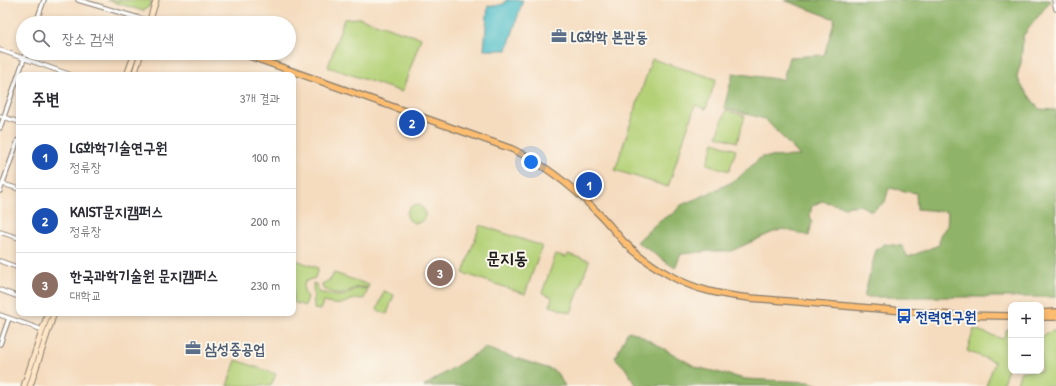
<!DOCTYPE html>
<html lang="ko">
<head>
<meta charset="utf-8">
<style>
  :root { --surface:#fff; --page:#f7f7f7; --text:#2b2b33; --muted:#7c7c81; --line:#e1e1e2; --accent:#d1495b }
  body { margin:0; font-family:"Patrick Hand","Poor Story",sans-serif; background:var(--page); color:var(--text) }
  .controls { position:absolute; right:12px; bottom:12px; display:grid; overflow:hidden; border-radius:8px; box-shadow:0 2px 6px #0003 }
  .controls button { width:36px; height:36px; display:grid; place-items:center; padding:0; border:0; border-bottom:1px solid var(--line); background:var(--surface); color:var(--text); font:20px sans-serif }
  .you { position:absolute; left:531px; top:162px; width:14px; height:14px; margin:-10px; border:3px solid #fff; border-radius:50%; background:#1a73e8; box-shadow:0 0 0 6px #1a73e833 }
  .badge { display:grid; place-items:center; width:26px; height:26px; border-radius:50%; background:var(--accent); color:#fff; font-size:13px; font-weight:700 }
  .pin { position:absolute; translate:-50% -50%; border:2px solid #fff; box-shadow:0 1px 4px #0006 }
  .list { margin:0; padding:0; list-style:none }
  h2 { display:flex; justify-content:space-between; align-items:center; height:52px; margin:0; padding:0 16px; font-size:17px }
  h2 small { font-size:13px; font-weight:400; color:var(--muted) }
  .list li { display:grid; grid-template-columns:26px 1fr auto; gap:12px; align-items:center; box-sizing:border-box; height:64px; padding:0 16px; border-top:1px solid var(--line) }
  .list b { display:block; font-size:15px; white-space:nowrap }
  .list p { margin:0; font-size:13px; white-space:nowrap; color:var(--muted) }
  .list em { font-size:13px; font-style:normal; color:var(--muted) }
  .icon { flex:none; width:22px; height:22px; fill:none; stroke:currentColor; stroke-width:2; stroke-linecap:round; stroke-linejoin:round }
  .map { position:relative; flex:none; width:1056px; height:386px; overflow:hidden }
  .search { position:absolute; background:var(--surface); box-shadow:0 2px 6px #0003; left:16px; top:16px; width:280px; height:44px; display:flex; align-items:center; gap:10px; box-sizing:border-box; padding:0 14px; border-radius:22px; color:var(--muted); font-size:15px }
  .panel { position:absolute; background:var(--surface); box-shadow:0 2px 6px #0003; left:16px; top:72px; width:280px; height:244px; border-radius:8px }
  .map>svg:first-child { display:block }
  .green { fill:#b4d177; stroke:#68764a }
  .forest { fill:#8fb368; stroke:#566842 }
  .water { fill:#53c0ca; stroke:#386e73 }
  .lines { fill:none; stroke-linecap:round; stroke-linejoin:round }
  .street-casing { stroke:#887c6e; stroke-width:5.5 }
  .secondary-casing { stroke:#887c6e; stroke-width:7 }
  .primary-casing { stroke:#887c6e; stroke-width:8 }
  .street { stroke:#fff; stroke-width:3.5 }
  .secondary { stroke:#fee5c5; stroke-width:5 }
  .primary { stroke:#fcbd6f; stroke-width:5.5 }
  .labels { text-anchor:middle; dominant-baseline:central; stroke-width:4; stroke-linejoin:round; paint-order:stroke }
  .service-label { font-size:15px; font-weight:bold; fill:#4e5e75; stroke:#fbf7ec; text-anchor:start }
  .transit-label { font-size:15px; font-weight:bold; fill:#164399; stroke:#fbf7ec; text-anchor:start }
  .quarter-label { font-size:17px; font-weight:bold; fill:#1c1c1c; stroke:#fbf7ec }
</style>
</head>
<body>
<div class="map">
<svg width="1056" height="386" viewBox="0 0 1056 386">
  <rect width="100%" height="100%" fill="#fbf7ec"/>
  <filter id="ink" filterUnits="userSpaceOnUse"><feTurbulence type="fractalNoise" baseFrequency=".025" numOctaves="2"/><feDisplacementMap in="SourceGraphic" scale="8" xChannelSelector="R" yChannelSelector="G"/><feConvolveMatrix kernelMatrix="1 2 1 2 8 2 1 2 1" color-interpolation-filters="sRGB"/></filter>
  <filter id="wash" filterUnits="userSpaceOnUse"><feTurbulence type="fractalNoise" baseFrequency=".012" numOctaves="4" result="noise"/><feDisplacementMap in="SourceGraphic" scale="16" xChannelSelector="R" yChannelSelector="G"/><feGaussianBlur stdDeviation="0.9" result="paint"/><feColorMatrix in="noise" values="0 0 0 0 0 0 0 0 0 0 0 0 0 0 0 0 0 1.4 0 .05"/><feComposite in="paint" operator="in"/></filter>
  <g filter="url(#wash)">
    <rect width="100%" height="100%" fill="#f5dcbf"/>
    <path class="green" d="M107,0h44l-1,6 -7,5z
      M360,18l61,20 -19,54 -74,-25 16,-48z
      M652,59l64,20 -10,30 -11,-4 -27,82 -53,-17z
      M726,110l19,6 -8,26 -20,-6z
      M714,142l22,8 -7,21 -22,-7z
      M407 214a9 9 0 1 1 18 0a9 9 0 1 1-18 0Z
      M480,225l62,21 -17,48 -62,-21z
      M556,254l10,3 2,-3 21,7 -18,52 -21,-7 2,-9 -10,-4z
      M293,259l25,9 -3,10 -9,3c-4,7 -3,10 2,16l-3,9 -12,-4z
      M334,273l35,12 -1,3c-14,-4 -16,4 -27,6 -6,1 -13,-3 -18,-5l-1,-5 9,-5z
      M313,283l3,1 3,9c7,-1 13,3 20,3 13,-1 12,-10 29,-7l-4,10c-11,-1 -13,2 -23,5 -4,1 -15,-1 -18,-2l-3,8 -6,-1z
      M384,291l10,4 -7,19 -10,-4z
      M974,329l29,10 4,-10 4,1v31l-9,25h-16l9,-24 -28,-11z
      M1053,331h3v55h-40l5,-15h20v-33l6,-5z
      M236,360l40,14 -5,12h-44z"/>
    <path class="forest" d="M784,0h267l-28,36 -2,27 -4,13 4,9 18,24 17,1v187h-192l12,-47 8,-6 18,2 6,11 31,-12 1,-10 7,-9 1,-14 -31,-3 -1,-16 -27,-5 -4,14 -13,9 -13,-6 -14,2 -23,-6 -10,5 -2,9 2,7 -3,14 -26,-7 -12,4 -40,18h-20l-30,3 -6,14 -38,-26 23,-22 14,-7 7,-8 24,-10 31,-15 25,-23 39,-1 -35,-37 -41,-11 9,-35 50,7 6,-23 35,-2 11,-36z
      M628,331l8,2 60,34 49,12 65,3 12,4h-185l-12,-18 -10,-10z
      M485,348l68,22 4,3 8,13h-141z"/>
    <path class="water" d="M506,0h17l-16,50h-23l4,-45 6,1 10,-2z"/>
  </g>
  <g filter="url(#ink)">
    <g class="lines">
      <defs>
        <path id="street" d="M78,0l71,21
          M1054,0l2,9
          M36,23l8,-23
          M0,50l71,25
          M0,116l19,6
          M0,128l26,-75
          M3,184l16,5
          M0,191l18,-51 1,1
          M0,232l19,6
          M0,261l19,7
          M0,290l19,7
          M0,315l43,15
          M0,344l9,-26"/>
        <path id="secondary" d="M149,23l7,-23
          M127,75l8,-22
          M134,75l7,-22
          M24,386l24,-73
          M30,386l24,-73"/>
        <path id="primary" d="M149,21l6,2
          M241,53l271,96c31,15 59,36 83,61 11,10 19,21 29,32 14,13 30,25 47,34 24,14 51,19 79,22l201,17 60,1
          M1041,313l15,-1
          M1041,317h15"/>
      </defs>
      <use href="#street" class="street-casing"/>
      <use href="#secondary" class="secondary-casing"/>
      <use href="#primary" class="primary-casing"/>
      <use href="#street" class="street"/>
      <use href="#secondary" class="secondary"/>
      <use href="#primary" class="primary"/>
    </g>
  </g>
  <defs>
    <symbol id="office-bare" viewBox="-9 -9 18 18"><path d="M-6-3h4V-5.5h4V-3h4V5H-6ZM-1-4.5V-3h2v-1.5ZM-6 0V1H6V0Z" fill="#5c6f8a" stroke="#fbf7ec" stroke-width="2.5" paint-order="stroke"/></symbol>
    <symbol id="bus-bare" viewBox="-9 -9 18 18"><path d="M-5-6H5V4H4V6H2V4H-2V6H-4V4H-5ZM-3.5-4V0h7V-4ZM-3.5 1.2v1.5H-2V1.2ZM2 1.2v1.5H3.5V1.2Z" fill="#1a4fb4" stroke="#fbf7ec" stroke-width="2.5" paint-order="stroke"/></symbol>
  </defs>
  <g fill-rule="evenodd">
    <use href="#office-bare" x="548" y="25" width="22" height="22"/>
    <use href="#bus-bare" x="893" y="305" width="22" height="22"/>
    <use href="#office-bare" x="182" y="337" width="22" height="22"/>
  </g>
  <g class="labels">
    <g class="service-label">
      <text x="571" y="36">LG화학 본관동</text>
      <text x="205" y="348">삼성중공업</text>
    </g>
    <g class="transit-label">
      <text x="916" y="316">전력연구원</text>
    </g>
    <g class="quarter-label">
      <text x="507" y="257">문지동</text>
    </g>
  </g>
</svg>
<div class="controls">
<button>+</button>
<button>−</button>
</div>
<div class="you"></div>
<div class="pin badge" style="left:589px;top:185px;background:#1a4fb4">1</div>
<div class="pin badge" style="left:412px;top:123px;background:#1a4fb4">2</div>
<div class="pin badge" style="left:440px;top:273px;background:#8d6e63">3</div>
<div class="search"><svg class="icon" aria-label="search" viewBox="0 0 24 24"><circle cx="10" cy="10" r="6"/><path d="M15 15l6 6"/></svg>장소 검색</div>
<section class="panel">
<h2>주변<small>3개 결과</small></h2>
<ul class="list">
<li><span class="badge" style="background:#1a4fb4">1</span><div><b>LG화학기술연구원</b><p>정류장</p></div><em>100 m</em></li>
<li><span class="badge" style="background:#1a4fb4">2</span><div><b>KAIST문지캠퍼스</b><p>정류장</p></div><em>200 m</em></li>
<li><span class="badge" style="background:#8d6e63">3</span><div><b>한국과학기술원 문지캠퍼스</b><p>대학교</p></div><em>230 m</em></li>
</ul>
</section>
</div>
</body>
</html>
